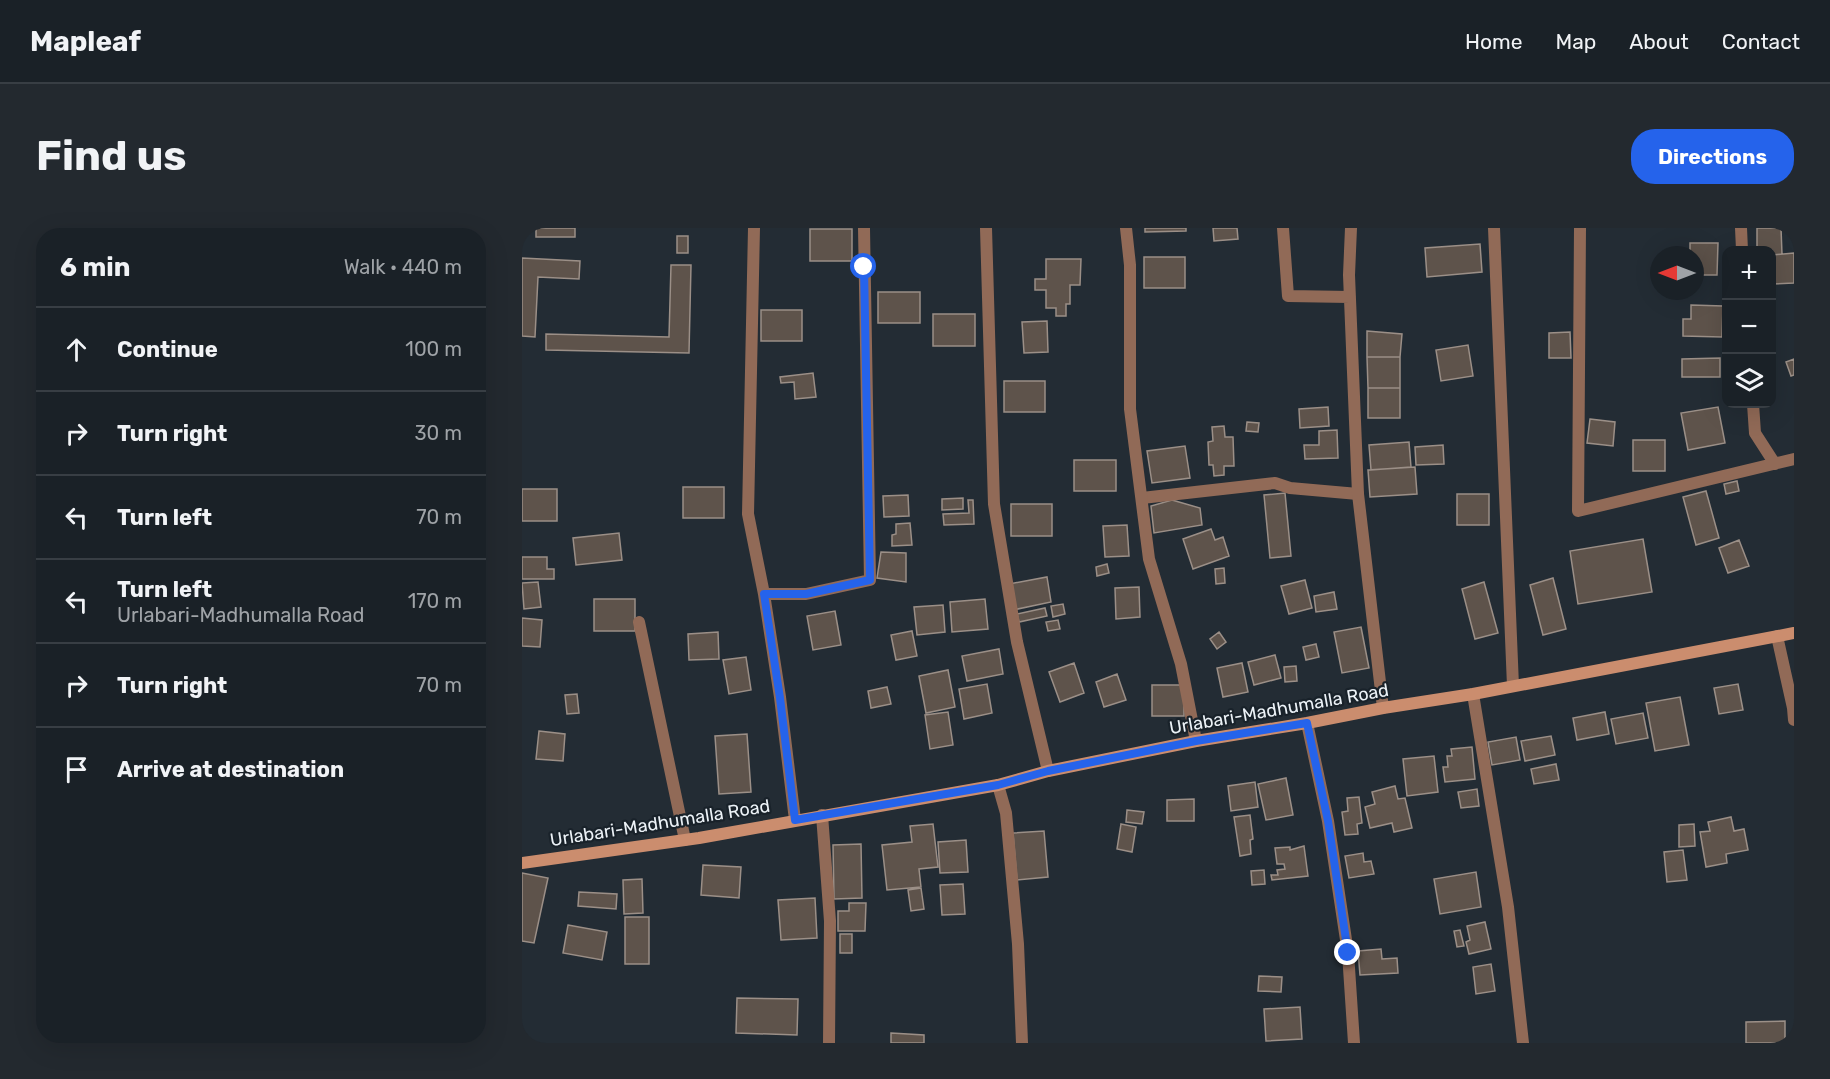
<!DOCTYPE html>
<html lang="en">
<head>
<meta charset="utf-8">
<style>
  :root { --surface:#1a2127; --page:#23292f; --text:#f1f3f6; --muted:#9fa3a7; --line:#383e44; --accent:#2563eb }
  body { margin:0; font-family:Rubik,sans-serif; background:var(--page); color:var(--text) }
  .controls { position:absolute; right:18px; top:18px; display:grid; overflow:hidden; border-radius:12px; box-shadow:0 6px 24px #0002 }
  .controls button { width:54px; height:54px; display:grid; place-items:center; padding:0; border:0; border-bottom:2px solid var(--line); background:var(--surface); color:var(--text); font:30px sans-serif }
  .compass { position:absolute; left:1128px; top:18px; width:54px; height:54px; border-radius:50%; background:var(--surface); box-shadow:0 6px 24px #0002; rotate:270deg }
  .stop { position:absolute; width:18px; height:18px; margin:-14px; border:4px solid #2563eb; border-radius:50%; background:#fff }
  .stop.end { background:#2563eb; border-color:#fff; box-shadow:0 2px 6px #0008 }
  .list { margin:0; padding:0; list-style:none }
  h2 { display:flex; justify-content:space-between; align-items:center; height:78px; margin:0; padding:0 24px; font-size:26px }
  h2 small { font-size:20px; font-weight:400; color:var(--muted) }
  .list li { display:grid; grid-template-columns:39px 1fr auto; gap:18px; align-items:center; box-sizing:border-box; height:84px; padding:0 24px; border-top:2px solid var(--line) }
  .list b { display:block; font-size:22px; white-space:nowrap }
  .list p { margin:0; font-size:20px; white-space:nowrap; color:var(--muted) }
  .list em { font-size:20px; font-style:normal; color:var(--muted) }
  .icon { flex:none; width:33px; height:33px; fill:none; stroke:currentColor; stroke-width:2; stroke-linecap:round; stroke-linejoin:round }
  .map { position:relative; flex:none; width:1272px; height:815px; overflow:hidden; border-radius:24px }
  header { display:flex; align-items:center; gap:36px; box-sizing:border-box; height:84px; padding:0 30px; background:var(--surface); border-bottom:2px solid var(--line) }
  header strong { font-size:28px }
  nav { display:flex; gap:33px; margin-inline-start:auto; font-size:21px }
  .intro { display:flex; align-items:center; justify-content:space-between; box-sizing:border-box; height:144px; padding:0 36px }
  h1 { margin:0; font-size:42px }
  .button { padding:15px 27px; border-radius:24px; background:var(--accent); color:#fff; font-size:21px; font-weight:700 }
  main { display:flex; gap:36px; padding:0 36px }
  aside { flex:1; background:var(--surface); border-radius:24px; box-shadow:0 6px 24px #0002 }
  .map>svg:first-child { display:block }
  .building { fill:#5e534b; stroke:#9b8f87; stroke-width:1.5 }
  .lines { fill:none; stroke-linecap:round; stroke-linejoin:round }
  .service { stroke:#916a57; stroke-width:12 }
  .minor { stroke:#916a57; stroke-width:12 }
  .secondary { stroke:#cb8d6e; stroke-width:12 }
  .route { stroke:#2563eb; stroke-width:8 }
  .labels { text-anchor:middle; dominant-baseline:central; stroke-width:4.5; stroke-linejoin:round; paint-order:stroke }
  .street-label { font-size:18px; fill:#ecf2f7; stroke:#19222a }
</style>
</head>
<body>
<header>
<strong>Mapleaf</strong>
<nav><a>Home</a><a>Map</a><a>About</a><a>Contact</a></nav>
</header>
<div class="intro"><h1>Find us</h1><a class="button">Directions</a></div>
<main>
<aside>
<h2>6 min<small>Walk · 440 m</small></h2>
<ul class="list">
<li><svg class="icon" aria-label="ahead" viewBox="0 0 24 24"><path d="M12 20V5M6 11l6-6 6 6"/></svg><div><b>Continue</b></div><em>100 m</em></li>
<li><svg class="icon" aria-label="right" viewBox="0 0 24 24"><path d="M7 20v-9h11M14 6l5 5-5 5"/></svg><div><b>Turn right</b></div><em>30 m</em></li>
<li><svg class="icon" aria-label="left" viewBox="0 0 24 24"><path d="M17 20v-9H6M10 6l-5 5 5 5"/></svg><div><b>Turn left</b></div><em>70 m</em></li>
<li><svg class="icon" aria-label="left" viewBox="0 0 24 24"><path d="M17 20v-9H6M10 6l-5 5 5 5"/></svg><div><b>Turn left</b><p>Urlabari-Madhumalla Road</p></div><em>170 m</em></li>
<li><svg class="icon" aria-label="right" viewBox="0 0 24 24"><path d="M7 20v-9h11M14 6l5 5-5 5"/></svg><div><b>Turn right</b></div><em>70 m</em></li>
<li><svg class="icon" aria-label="arrive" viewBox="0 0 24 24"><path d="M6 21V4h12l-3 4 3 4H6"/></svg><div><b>Arrive at destination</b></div></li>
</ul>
</aside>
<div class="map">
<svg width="1272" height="815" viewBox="0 0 1272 815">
  <rect width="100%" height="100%" fill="#232c34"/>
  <path class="building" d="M14,0h39v9h-39z
    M623,0h41v3l-41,1z
    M691,0h24l1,11 -24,2z
    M1235,0h24l1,26 -10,1v-5h-15z
    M288,1h42v32h-42z
    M155,8h11v17h-11z
    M1168,15h28l-1,32h-22v-20h-5z
    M958,16l2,28 -55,5 -2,-29z
    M1272,25v30l-22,1v-29z
    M622,29h41v31h-41z
    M0,30l58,3 -1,18 -41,-2 -3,60 -13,-1z
    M524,31h35l-1,26h-10v19h-4v12h-10v-8h-10v-18h-11v-11h11z
    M149,37h20l-2,88 -143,-3v-16l123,3z
    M356,64h42v31h-42z
    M1169,77l32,1 -1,31 -39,-1v-17h8z
    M239,82h41v31h-41z
    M411,86h42v32h-42z
    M525,93l1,31 -24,1 -2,-31z
    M845,103l35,3 -2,23h-33z
    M1048,104l1,26h-22v-25z
    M946,117l5,31 -32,5 -5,-31z
    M845,129h33v31h-32z
    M1198,130v19h-38v-18z
    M1272,131v16l-3,1 -5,-14z
    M291,145l3,24 -21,2 -1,-17 -13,1 -1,-6z
    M482,153h41v31h-41z
    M846,160h32v30h-32z
    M806,179l1,19 -29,2 -1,-19z
    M1196,179l7,36 -37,7 -7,-37z
    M1068,191l25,3 -2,24 -26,-3z
    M725,194l12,1 -1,9 -12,-1z
    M702,198l1,11h8l1,29h-10v9l-10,1 -1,-11h-4l-1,-23 5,-1 -1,-14z
    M815,202l1,28 -33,1 -1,-14h15v-14z
    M1111,212h32v31h-32z
    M887,214l2,25 -40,3 -2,-25z
    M921,217l1,19 -28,1 -1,-18z
    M663,218l5,32 -38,5 -5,-32z
    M552,232h42v31h-42z
    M893,239l2,27 -47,3 -2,-27z
    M1215,253l2,10 -13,3 -2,-10z
    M161,259h41v31h-41z
    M0,261h35v32h-35z
    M1184,263l13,47 -23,7 -13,-48z
    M763,265l6,63 -21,2 -6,-63z
    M935,266h32v31h-32z
    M386,267l1,21 -25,1 -1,-21z
    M441,270v11l-21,1v-11z
    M446,272h5l1,24 -30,1 -1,-11 26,-1z
    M650,272l28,8 2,17 -48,8 -3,-27z
    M489,276h41v32h-41z
    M388,295l2,22 -20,1v-11l4,-1v-10z
    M605,297l2,31 -24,1 -2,-31z
    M689,301l4,11 8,-3 6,19 -36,13 -10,-30z
    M97,305l3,27 -46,5 -3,-27z
    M1121,311l9,53 -74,12 -8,-53z
    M1217,312l10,26 -21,7 -9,-25z
    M359,324l25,1v29l-29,-4z
    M0,329h25v12h7v10h-32z
    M585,336l2,9 -12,3 -1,-9z
    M702,340l1,15 -9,1 -1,-15z
    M525,349l4,25 -38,8 -4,-26z
    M1031,350l13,51 -23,6 -13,-50z
    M783,352l7,28 -23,6 -8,-28z
    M16,354l3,25 -17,2 -2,-26z
    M962,354l14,51 -23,6 -13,-50z
    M617,359l1,30 -24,2 -1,-31z
    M812,364l3,17 -21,3 -2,-16z
    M72,371h41v32h-41z
    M463,371l3,30 -36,3 -2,-30z
    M541,376l2,10 -12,3 -2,-11z
    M421,377l2,27 -28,3 -3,-28z
    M523,380l2,8 -28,6 -2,-8z
    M313,383l6,34 -28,5 -6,-34z
    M0,390l20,2 -2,27 -18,-1z
    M536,392l2,9 -12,2 -2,-9z
    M839,399l8,41 -27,5 -8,-41z
    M390,403l5,25 -21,4 -5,-25z
    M196,404l1,27 -30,1 -1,-26z
    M697,404l7,10 -9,7 -7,-10z
    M794,416l3,13 -13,3 -3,-13z
    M477,421l4,25 -36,7 -5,-25z
    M753,427l6,23 -27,7 -6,-23z
    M224,429l5,33 -22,4 -6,-34z
    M552,435l10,30 -24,9 -11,-30z
    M720,435l6,29 -25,5 -6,-29z
    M774,438l1,15 -12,1 -1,-15z
    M426,442l7,37 -29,6 -7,-37z
    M595,446l9,26 -22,7 -8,-25z
    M465,456l5,29 -28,6 -5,-30z
    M1216,456l5,26 -24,4 -5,-26z
    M630,457h32v31h-32z
    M365,459l4,17 -20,4 -3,-17z
    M55,466l2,19 -12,1 -2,-19z
    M1158,469l9,48 -34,6 -9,-48z
    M426,484l5,33 -23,4 -5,-34z
    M1083,484l4,22 -32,6 -4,-22z
    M1121,485l5,25 -32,6 -5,-25z
    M17,503l26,3 -2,27 -27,-2z
    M225,506l4,58 -32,2 -4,-58z
    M1029,508l4,19 -30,6 -4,-20z
    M994,509l4,23 -28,5 -4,-23z
    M950,519l3,32 -30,3 -2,-15h5l-1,-11h5l-1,-7z
    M912,528l4,36 -31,4 -4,-37z
    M1034,536l3,16 -25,4 -3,-15z
    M764,550l7,37 -27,5 -8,-36z
    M733,554l3,25 -27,4 -3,-25z
    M873,558l3,13 7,-1 7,30 -18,4 -2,-9 -22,5 -5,-21 10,-3 -3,-12z
    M955,561l2,17 -18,2 -3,-16z
    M837,569l3,26 -5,1 1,10 -13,1 -3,-23 6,-1 -1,-13z
    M672,571v22h-27v-21z
    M605,582l17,2 -2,12 -16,-2z
    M728,587l3,24 -3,1 1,14 -11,2 -6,-39z
    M1209,589l3,14 10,-2 4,21 -22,4 1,9 -21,4 -6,-35 10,-1 -2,-9z
    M411,596l5,43 -19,2 2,18 -34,3 -5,-45 30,-3 -2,-16z
    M599,596l15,3 -4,25 -15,-3z
    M1172,596l1,22 -16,1v-22z
    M522,603l4,46 -31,3 -4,-47z
    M444,612l2,32 -28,1 -2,-31z
    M339,616l1,54 -28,1 -1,-54z
    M782,618l4,30 -36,4 -1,-5h7l-1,-5 8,-1 -1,-5h-7l-2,-16 15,-1v3z
    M1161,622l4,30 -20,2 -3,-30z
    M841,625l1,9 7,-1 3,13 -25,4 -4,-22z
    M181,637l38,2 -2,31 -38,-3z
    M742,642l1,14 -13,1 -1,-14z
    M954,644l5,35 -41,7 -6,-35z
    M0,645l26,5 -14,65 -12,-2z
    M120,651l1,34 -19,1 -1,-34z
    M441,656l2,30 -23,1 -2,-30z
    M399,660l3,21 -13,2 -3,-21z
    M57,664l38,2 -1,15 -38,-3z
    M293,670l2,40 -36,2 -3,-40z
    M327,675h17l-1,28h-27v-20h11z
    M103,689h24v47h-24z
    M963,694l6,27 -22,5 -3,-12 4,-2 -3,-14z
    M46,697l39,7 -5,28 -39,-7z
    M938,702l4,16 -7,1 -3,-16z
    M318,706h12v19h-12z
    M859,721l1,10 15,-1 1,15 -38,2 -2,-24z
    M969,736l4,27 -19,3 -3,-27z
    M737,748l23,1 -1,15 -23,-1z
    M215,770l61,1 -1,36 -61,-2z
    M778,779l2,32 -36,2 -2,-32z
    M1263,793v22h-39v-21z
    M369,805l33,2v8h-33z"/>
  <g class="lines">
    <path class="service" d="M620,270l133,-15 15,5 68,6"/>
    <path class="minor" d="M232,0l-6,286 16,80h42l64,-14 -6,-352
      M464,0l8,276 23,138 31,129
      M604,0l4,37v144l19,150 32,105 15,77
      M761,0l5,68 62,1
      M829,0l-2,47 9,219 25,214
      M972,0l19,458
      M1058,0l-2,283 216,-52
      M1219,0l1,22
      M1231,176l2,29 20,31
      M242,366l16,103 15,123
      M117,394l46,218
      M1255,408l16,72 1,12
      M951,466l35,213 15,136
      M785,495l21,98 20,132 6,90
      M476,557l8,28 12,131 4,99
      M300,587l8,106 -1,122"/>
    <path class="secondary" d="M0,635l177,-25 299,-53 50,-14 148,-30 111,-18 76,-15 90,-14 321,-61"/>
  </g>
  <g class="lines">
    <path class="route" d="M342,39l6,313 -64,14h-42l16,104 15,122 203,-35 50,-14 148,-30 111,-18 21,98 20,132"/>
  </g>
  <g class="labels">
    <g class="street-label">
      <text transform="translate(757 481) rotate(-10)">Urlabari-Madhumalla Road</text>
      <text transform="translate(138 595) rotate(-9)">Urlabari-Madhumalla Road</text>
    </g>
  </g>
</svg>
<div class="controls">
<button>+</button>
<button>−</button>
<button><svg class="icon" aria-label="layers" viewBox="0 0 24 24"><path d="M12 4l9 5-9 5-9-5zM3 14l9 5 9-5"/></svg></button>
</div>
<svg class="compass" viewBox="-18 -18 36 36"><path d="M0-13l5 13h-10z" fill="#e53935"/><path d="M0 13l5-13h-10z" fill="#9fa3a7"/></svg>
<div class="stop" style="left:342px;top:39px"></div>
<div class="stop end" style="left:826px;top:725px"></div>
</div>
</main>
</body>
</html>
